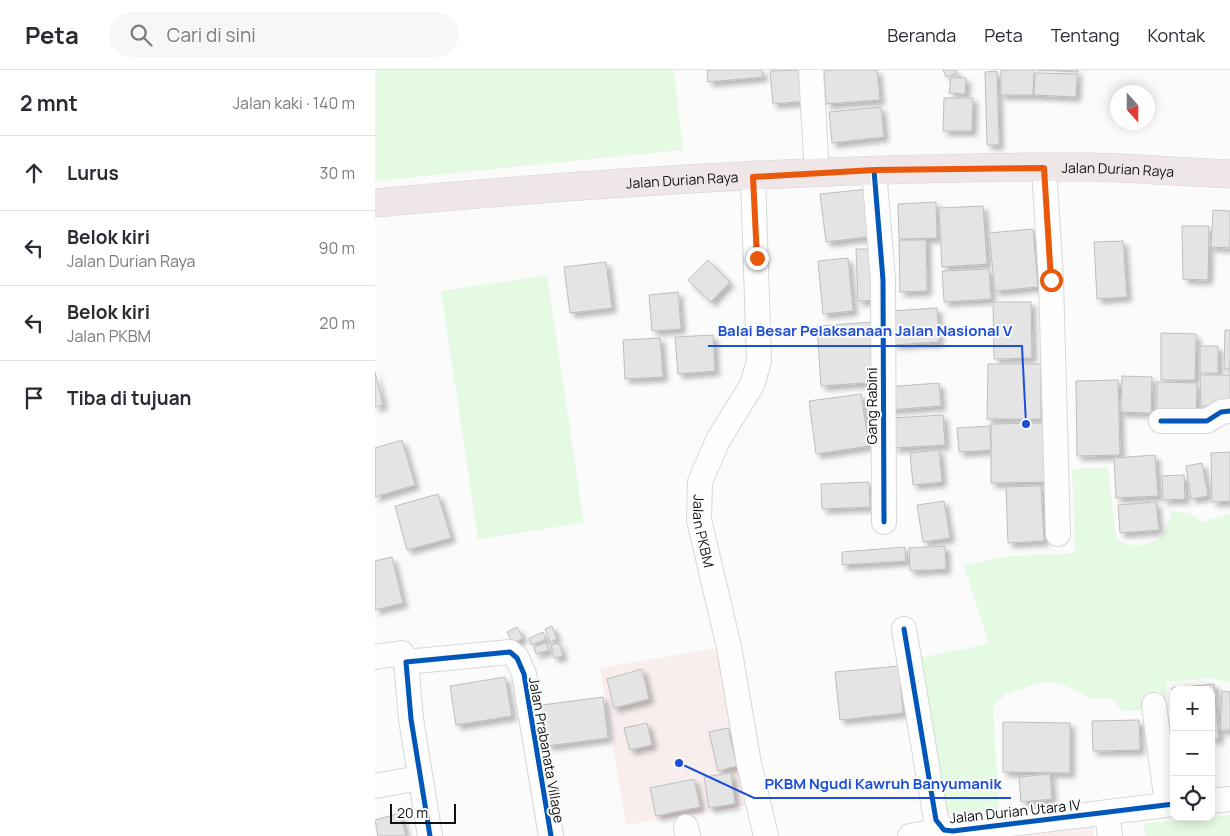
<!DOCTYPE html>
<html lang="id">
<head>
<meta charset="utf-8">
<style>
  :root { --surface:#fff; --page:#f7f7f7; --text:#2b2b33; --muted:#7c7c81; --line:#e1e1e2 }
  body { margin:0; font-family:Manrope,sans-serif; background:var(--page); color:var(--text) }
  .controls { position:absolute; right:15px; bottom:15px; display:grid; overflow:hidden; border-radius:10px; box-shadow:0 2px 12px #0003 }
  .controls button { width:45px; height:45px; display:grid; place-items:center; padding:0; border:0; border-bottom:1px solid var(--line); background:var(--surface); color:var(--text); font:25px sans-serif }
  .compass { position:absolute; left:735px; top:15px; width:45px; height:45px; border-radius:50%; background:var(--surface); box-shadow:0 2px 12px #0003; rotate:159deg }
  .scale { position:absolute; left:15px; bottom:12px; width:66px; box-sizing:border-box; padding-left:5px; border:2px solid #111112; border-top:0; font-size:14px; line-height:18px; white-space:nowrap; color:#111112; -webkit-text-stroke:4px #fafbfc; paint-order:stroke }
  .stop { position:absolute; width:15px; height:15px; margin:-11px; border:4px solid #ea580c; border-radius:50%; background:#fff }
  .stop.end { background:#ea580c; border-color:#fff; box-shadow:0 1px 5px #0008 }
  .list { margin:0; padding:0; list-style:none }
  h2 { display:flex; justify-content:space-between; align-items:center; height:65px; margin:0; padding:0 20px; font-size:21px }
  h2 small { font-size:16px; font-weight:400; color:var(--muted) }
  .list li { display:grid; grid-template-columns:32px 1fr auto; gap:15px; align-items:center; box-sizing:border-box; height:75px; padding:0 20px; border-top:1px solid var(--line) }
  .list b { display:block; font-size:19px; white-space:nowrap }
  .list p { margin:0; font-size:16px; white-space:nowrap; color:var(--muted) }
  .list em { font-size:16px; font-style:normal; color:var(--muted) }
  .icon { flex:none; width:28px; height:28px; fill:none; stroke:currentColor; stroke-width:2; stroke-linecap:round; stroke-linejoin:round }
  .map { position:relative; flex:none; width:855px; height:766px; overflow:hidden }
  header { display:flex; align-items:center; gap:30px; box-sizing:border-box; height:70px; padding:0 25px; background:var(--surface); border-bottom:1px solid var(--line) }
  header strong { font-size:24px }
  nav { display:flex; gap:28px; margin-inline-start:auto; font-size:18px }
  .search { width:350px; height:45px; background:var(--page); display:flex; align-items:center; gap:12px; box-sizing:border-box; padding:0 18px; border-radius:28px; color:var(--muted); font-size:19px }
  main { display:flex }
  aside { flex:1; background:var(--surface) }
  .map>svg:first-child { display:block }
  .education { fill:#f7eeed }
  .green { fill:#e5fae2 }
  .building { fill:#e4e4e4; stroke:#bfbebe; filter:url(#shadow) }
  .lines { fill:none; stroke-linecap:round; stroke-linejoin:round }
  .minor-casing { stroke:#d7d7d7; stroke-width:26 }
  .major-casing { stroke:#d7d7d7; stroke-width:29 }
  .minor { stroke:#fefefe; stroke-width:24 }
  .major { stroke:#efe7e7; stroke-width:28 }
  .cycleway-casing { stroke:#fafbfc; stroke-width:8 }
  .cycleway { stroke:#0057b8; stroke-width:5 }
  .route { stroke:#ea580c; stroke-width:6 }
  .labels { text-anchor:middle; dominant-baseline:central; stroke-width:4; stroke-linejoin:round; paint-order:stroke }
  .street-label { font-size:14px; fill:#111112; stroke:#fafbfc }
  .leader { fill:none; stroke:#1d4ed8; stroke-width:2 }
  .callout-dot { fill:#1d4ed8; stroke:#fafbfc; stroke-width:2 }
  .callout-label { font-size:15px; text-anchor:middle; font-weight:bold; fill:#1d4ed8; stroke:#fafbfc; stroke-width:4; stroke-linejoin:round; paint-order:stroke }
</style>
</head>
<body>
<header>
<strong>Peta</strong>
<div class="search"><svg class="icon" aria-label="search" viewBox="0 0 24 24"><circle cx="10" cy="10" r="6"/><path d="M15 15l6 6"/></svg>Cari di sini</div>
<nav><a>Beranda</a><a>Peta</a><a>Tentang</a><a>Kontak</a></nav>
</header>
<main>
<aside>
<h2>2 mnt<small>Jalan kaki · 140 m</small></h2>
<ul class="list">
<li><svg class="icon" aria-label="ahead" viewBox="0 0 24 24"><path d="M12 20V5M6 11l6-6 6 6"/></svg><div><b>Lurus</b></div><em>30 m</em></li>
<li><svg class="icon" aria-label="left" viewBox="0 0 24 24"><path d="M17 20v-9H6M10 6l-5 5 5 5"/></svg><div><b>Belok kiri</b><p>Jalan Durian Raya</p></div><em>90 m</em></li>
<li><svg class="icon" aria-label="left" viewBox="0 0 24 24"><path d="M17 20v-9H6M10 6l-5 5 5 5"/></svg><div><b>Belok kiri</b><p>Jalan PKBM</p></div><em>20 m</em></li>
<li><svg class="icon" aria-label="arrive" viewBox="0 0 24 24"><path d="M6 21V4h12l-3 4 3 4H6"/></svg><div><b>Tiba di tujuan</b></div></li>
</ul>
</aside>
<div class="map">
<svg width="855" height="766" viewBox="0 0 855 766">
  <defs>
    <filter id="shadow"><feDropShadow dx="4.5" dy="4.5" stdDeviation="2.5" flood-color="#0004"/></filter>
  </defs>
  <rect width="100%" height="100%" fill="#fbfbfb"/>
  <path class="education" d="M348,577l25,158 -122,20 -26,-157z
    M718,756l1,10h-90z"/>
  <path class="green" d="M0,0h299l9,80 -308,31z
    M172,205l37,248 -106,16 -37,-248z
    M733,397l8,71c15,12 33,7 47,-2l9,-25 19,2 10,9 29,-8v168l-23,-4 -41,4v20l-13,8 -31,1 -9,-12 -23,-1 -27,-13 -18,-4 -39,13 -13,13 6,102 -60,6 -21,-157 71,-14 -25,-79 46,-9 65,-3 -3,-84z
    M855,745v21h-85l-1,-12z"/>
  <path class="building" d="M332,0h55l1,7 -55,5z
    M428,0l3,31 -33,3 -3,-33z
    M449,0h53l3,30 -54,4z
    M568,0h13l1,3 -11,4z
    M626,0h33l-1,25h-32z
    M661,0h42v2z
    M622,1l2,74h-12l-2,-73z
    M660,3l42,1 -1,23 -42,-2z
    M576,7l15,1 -1,16 -16,-1z
    M569,28h29l-1,33h-29z
    M506,37l3,30 -52,6 -3,-31z
    M494,119l6,47 -49,6 -6,-48z
    M561,132l1,36 -38,1 -1,-35z
    M608,136l4,58 -45,3 -3,-59z
    M838,140l17,1v37l-19,-1z
    M807,156h27l-1,54 -25,-1z
    M658,159l5,58 -43,4 -6,-58z
    M524,170h27l1,51 -27,1z
    M748,171l4,56 -30,2 -3,-57z
    M481,179h22l1,51 -21,1z
    M473,188l5,53 -30,3 -5,-53z
    M333,190l22,22 -19,20 -23,-22z
    M231,192l6,46 -42,5 -6,-46z
    M614,199l2,30 -47,3 -2,-31z
    M303,222l3,37 -29,2 -3,-36z
    M618,232h38l1,56 -38,1z
    M562,238l2,34 -45,3 -2,-34z
    M498,252l4,60 -56,4 -4,-60z
    M850,260h5v39h-6z
    M786,263l35,1 -1,46h-34z
    M338,265l2,36 -37,3 -3,-37z
    M285,268l3,39 -38,2 -2,-39z
    M825,276h18v27h-18z
    M613,294h53v55h-54z
    M0,302l8,33 -8,2z
    M825,305h30v30l-29,1z
    M747,306l30,1 -1,36 -30,-1z
    M743,310l2,75 -43,1 -1,-75z
    M782,312l40,1 -1,34 -39,-1z
    M564,313l2,23 -54,4 -1,-23z
    M486,324l8,52 -53,8 -7,-53z
    M568,345l2,30 -51,3 -2,-30z
    M670,353l1,59 -55,1v-59z
    M615,356l1,24 -32,2 -2,-24z
    M27,370l13,45 -40,12v-49z
    M564,380l3,32 -29,3 -3,-32z
    M855,382v49l-18,1 -1,-49z
    M780,385l3,41 -42,2 -2,-40z
    M827,393l6,33 -17,3 -5,-33z
    M809,405l1,24 -22,1 -1,-24z
    M494,412l1,25 -48,2 -1,-25z
    M666,416l3,55 -36,2 -2,-56z
    M63,424l13,44 -44,12 -12,-44z
    M569,431l6,37 -27,4 -6,-37z
    M781,432l3,28 -39,3 -2,-28z
    M570,476l1,23 -36,2 -1,-23z
    M530,477l1,14 -64,4v-13z
    M17,487l11,46 -28,7v-49z
    M177,556l5,13 -7,3 -5,-13z
    M142,557l6,11 -10,5 -6,-11z
    M168,562l3,7 -15,6 -2,-7z
    M171,573l3,7 -13,4 -2,-7z
    M184,573l4,13 -9,2 -3,-13z
    M524,596l4,47 -63,7 -5,-48z
    M267,599l7,30 -35,9 -7,-29z
    M130,607l7,39 -56,9 -6,-39z
    M839,614l5,55h-8v-49h-37v17l-2,-19z
    M847,621l8,1v38h-10z
    M228,627l5,41 -61,8 -5,-41z
    M764,650l1,30 -47,1 -1,-30z
    M628,652l67,1v50l-67,-1z
    M272,653l5,22 -22,5 -6,-22z
    M353,658l9,38 -19,5 -9,-39z
    M356,703l4,31 -26,4 -5,-31z
    M675,704l2,25 -31,3 -2,-25z
    M319,709l6,28 -44,9 -6,-28z
    M25,743l6,23h-28l-3,-16z"/>
  <g class="lines">
    <defs>
      <g id="minor">
        <path d="M436,0l6,104"/>
        <path d="M669,98l7,112 7,254"/>
        <path d="M499,100l9,110 1,242"/>
        <path id="s1" d="M378,107l6,184 -7,24 -34,55 -18,42 -1,38 30,127 20,117 17,72"/>
        <path d="M786,351h46l14,-9 9,-1"/>
        <path d="M529,559l32,191 8,10 9,1 221,-27"/>
        <path d="M0,587l27,-4 4,9"/>
        <path d="M779,635l13,99"/>
        <path d="M0,716l44,-8"/>
        <path d="M836,731l19,-2"/>
        <path d="M732,743l3,23"/>
        <path d="M311,757l2,9"/>
        <path d="M55,766l-19,-117 -5,-57 104,-10 7,6 7,16 27,162"/>
        <path d="M535,766l34,-6"/>
      </g>
      <g id="major">
        <path id="s2" d="M0,133c237,-22 475,-37 713,-36 47,1 95,5 142,7"/>
      </g>
    </defs>
    <use href="#minor" class="minor-casing"/>
    <use href="#major" class="major-casing"/>
    <use href="#minor" class="minor"/>
    <use href="#major" class="major"/>
    <defs>
      <path id="cycleway" d="M499,100l9,110 1,242
        M786,351h46l14,-9 9,-1
        M529,559l32,191 8,10 9,1 221,-27
        M55,766l-19,-117 -5,-57 104,-10 7,6 7,16 27,162"/>
    </defs>
    <use href="#cycleway" class="cycleway-casing"/>
    <use href="#cycleway" class="cycleway"/>
  </g>
  <g class="lines">
    <path class="route" d="M382,188l-4,-81 121,-7 170,-2 7,112"/>
  </g>
  <g class="labels">
    <g class="street-label">
      <text stroke="none"><textPath href="#s2" startOffset="744">Jalan Durian Raya</textPath></text>
      <text stroke="none"><textPath href="#s2" startOffset="308">Jalan Durian Raya</textPath></text>
      <text transform="translate(496 336) rotate(-90)">Gang Rabini</text>
      <text stroke="none"><textPath href="#s1" startOffset="369">Jalan PKBM</textPath></text>
      <text transform="translate(172 680) rotate(80)">Jalan Prabanata Village</text>
      <text transform="translate(640 741) rotate(-6)">Jalan Durian Utara IV</text>
    </g>
  </g>
  <path class="leader" d="M651 354L647 276H333M304 693L379 728H636"/>
  <g class="callout-dot">
    <circle cx="651" cy="354" r="5"/>
    <circle cx="304" cy="693" r="5"/>
  </g>
  <g class="callout-label">
    <text x="490" y="266">Balai Besar Pelaksanaan Jalan Nasional V</text>
    <text x="508" y="719">PKBM Ngudi Kawruh Banyumanik</text>
  </g>
</svg>
<div class="controls">
<button>+</button>
<button>−</button>
<button><svg class="icon" aria-label="locate" viewBox="0 0 24 24"><circle cx="12" cy="12" r="6"/><path d="M12 2v4M12 18v4M2 12h4M18 12h4"/></svg></button>
</div>
<svg class="compass" viewBox="-18 -18 36 36"><path d="M0-13l5 13h-10z" fill="#e53935"/><path d="M0 13l5-13h-10z" fill="#7c7c81"/></svg>
<div class="scale">20 m</div>
<div class="stop" style="left:676px;top:210px"></div>
<div class="stop end" style="left:382px;top:188px"></div>
</div>
</main>
</body>
</html>
